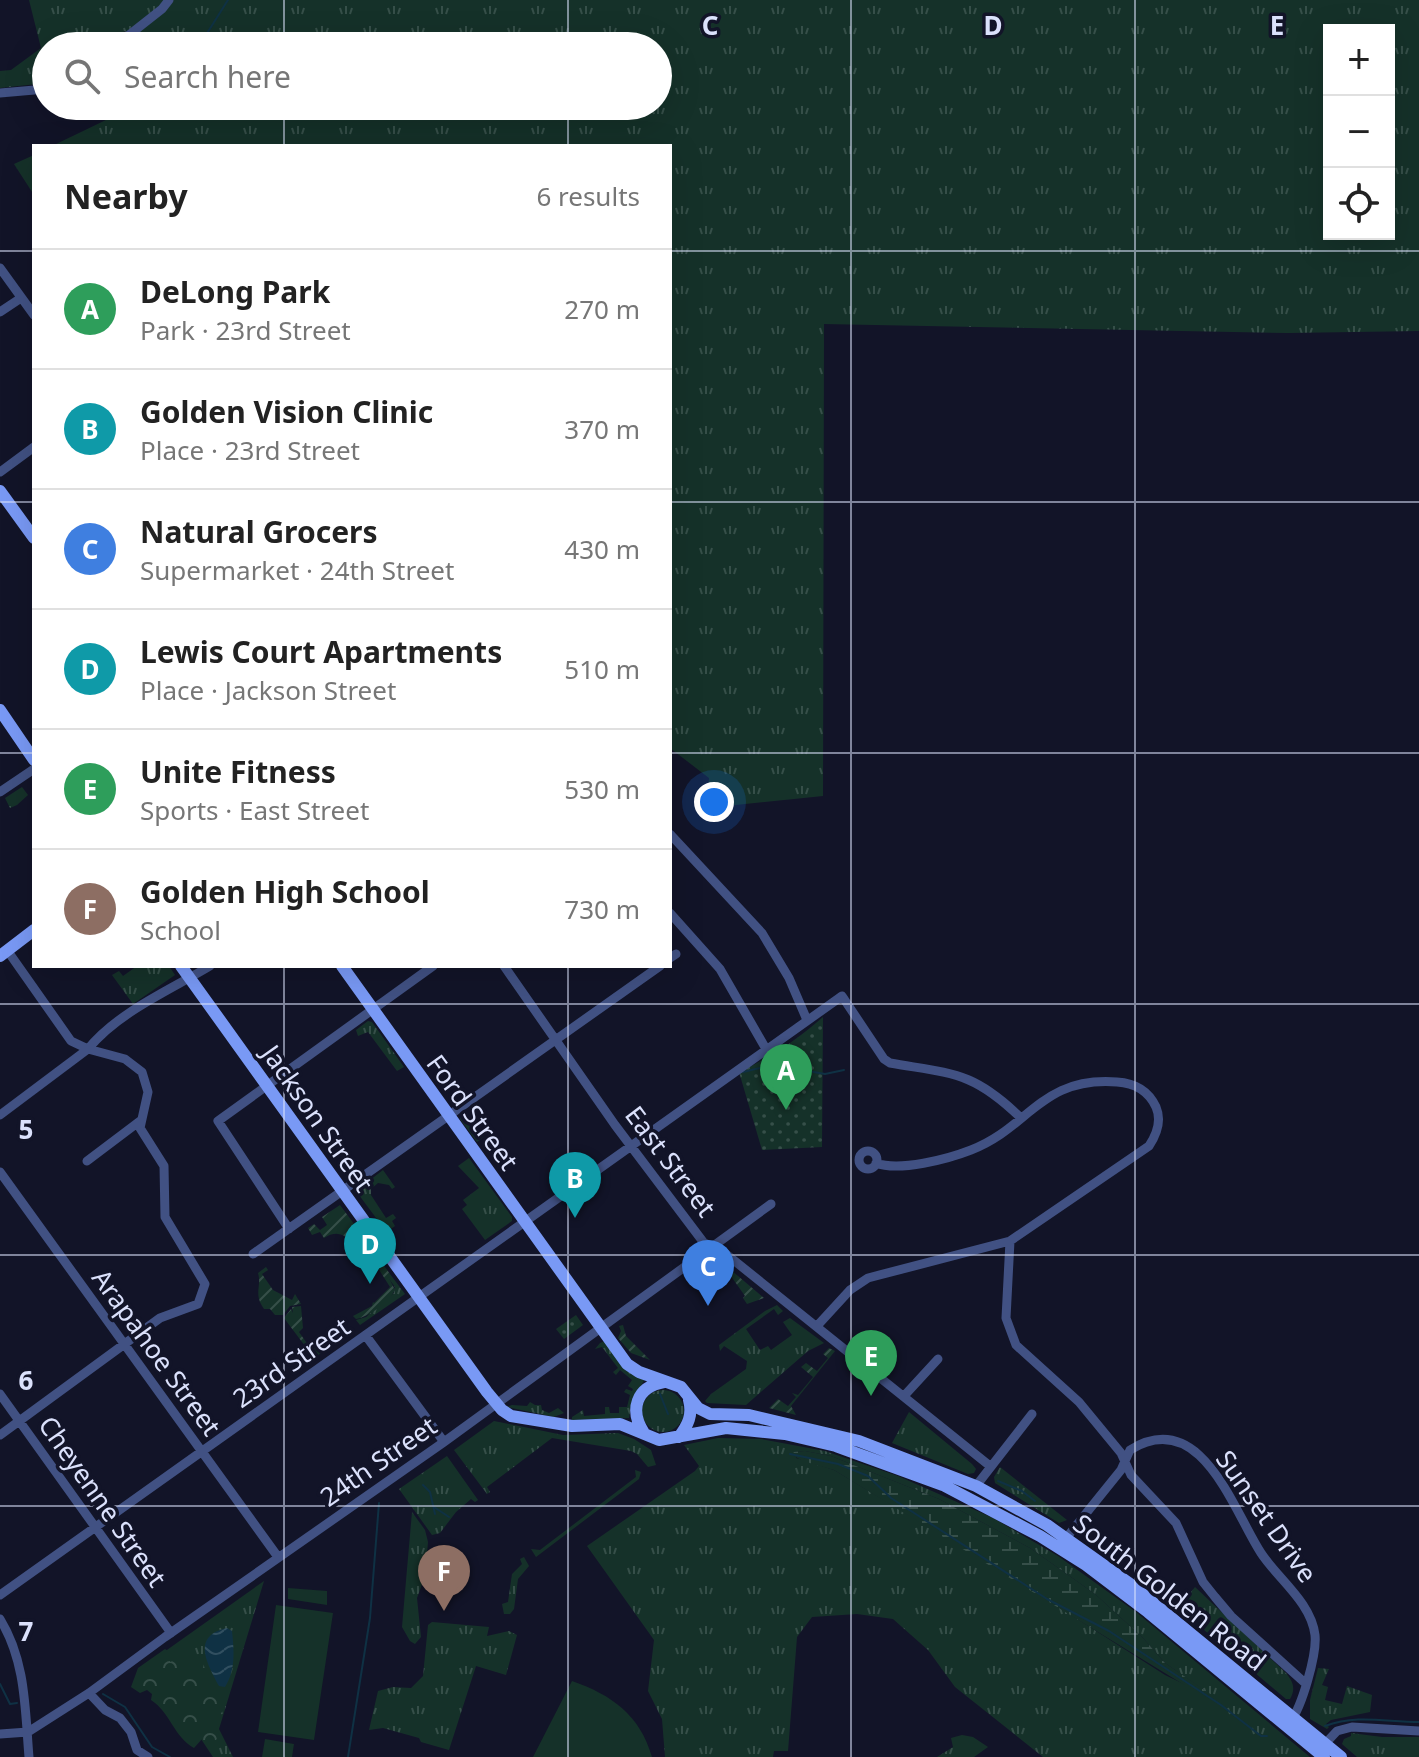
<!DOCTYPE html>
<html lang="en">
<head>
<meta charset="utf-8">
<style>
  :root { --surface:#fff; --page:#f2f2f2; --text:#222; --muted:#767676; --line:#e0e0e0; --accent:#1d7e6d }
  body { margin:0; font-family:"Noto Sans",sans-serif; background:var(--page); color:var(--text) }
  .controls { position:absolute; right:24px; top:24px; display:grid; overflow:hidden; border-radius:0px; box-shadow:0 8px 32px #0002 }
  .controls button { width:72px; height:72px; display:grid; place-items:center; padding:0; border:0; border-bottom:2px solid var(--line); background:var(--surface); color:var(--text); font:40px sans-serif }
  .you { position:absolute; left:714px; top:802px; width:28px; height:28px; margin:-20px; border:6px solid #fff; border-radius:50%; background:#1a73e8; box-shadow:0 0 0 12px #1a73e833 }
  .badge { display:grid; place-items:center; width:52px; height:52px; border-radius:50%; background:var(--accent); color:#fff; font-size:26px; font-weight:700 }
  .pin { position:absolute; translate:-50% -66px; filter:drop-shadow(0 2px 4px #0008) }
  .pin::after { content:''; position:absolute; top:42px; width:28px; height:24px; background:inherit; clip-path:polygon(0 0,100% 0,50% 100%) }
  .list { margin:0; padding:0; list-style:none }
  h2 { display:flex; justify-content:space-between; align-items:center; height:104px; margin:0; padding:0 32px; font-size:34px }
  h2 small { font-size:26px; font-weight:400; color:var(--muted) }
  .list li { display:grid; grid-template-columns:52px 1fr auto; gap:24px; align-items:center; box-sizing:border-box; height:120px; padding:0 32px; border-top:2px solid var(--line) }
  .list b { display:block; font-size:30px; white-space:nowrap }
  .list p { margin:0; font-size:26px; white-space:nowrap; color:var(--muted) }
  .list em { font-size:26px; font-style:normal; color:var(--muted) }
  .icon { flex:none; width:44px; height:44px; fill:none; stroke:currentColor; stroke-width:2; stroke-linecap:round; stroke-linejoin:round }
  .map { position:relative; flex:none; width:1419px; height:1757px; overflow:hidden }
  .search { position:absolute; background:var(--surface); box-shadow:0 8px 32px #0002; left:32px; top:32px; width:640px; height:88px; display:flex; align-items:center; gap:20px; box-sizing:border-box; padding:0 28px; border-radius:44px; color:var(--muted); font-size:30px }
  .panel { position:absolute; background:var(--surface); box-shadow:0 8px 32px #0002; left:32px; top:144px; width:640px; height:824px; border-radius:0px }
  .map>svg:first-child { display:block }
  .grass { fill:url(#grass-tufts); fill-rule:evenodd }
  .forest { fill:url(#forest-crowns) }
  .wetland { fill:url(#wetland-marsh) }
  .park { fill:url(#park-dots) }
  .garden { fill:url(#garden-furrows) }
  .pitch { fill:#153129 }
  .water { fill:url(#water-waves) }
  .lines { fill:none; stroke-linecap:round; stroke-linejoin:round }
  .stream { stroke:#0f3144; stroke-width:2 }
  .street { stroke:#415183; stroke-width:9 }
  .secondary { stroke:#7999f5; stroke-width:12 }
  .grid { fill:none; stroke:#dbe1fc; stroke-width:2; stroke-opacity:0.55 }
  .labels { text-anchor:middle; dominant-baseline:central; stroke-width:7; stroke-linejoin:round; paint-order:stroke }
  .street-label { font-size:26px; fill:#dbe1fc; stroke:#121428 }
  .grid-label { font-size:26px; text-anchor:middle; font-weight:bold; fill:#dbe1fc; stroke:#121428; stroke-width:7; stroke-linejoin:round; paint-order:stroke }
</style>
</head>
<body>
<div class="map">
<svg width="1419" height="1757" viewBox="0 0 1419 1757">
  <defs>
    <pattern id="grass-tufts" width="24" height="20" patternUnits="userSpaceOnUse" patternTransform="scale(2)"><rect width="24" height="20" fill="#153129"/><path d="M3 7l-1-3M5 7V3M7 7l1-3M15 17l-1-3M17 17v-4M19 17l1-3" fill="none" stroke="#364f49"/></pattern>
    <pattern id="forest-crowns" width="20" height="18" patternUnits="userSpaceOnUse" patternTransform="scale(2)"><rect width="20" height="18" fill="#153129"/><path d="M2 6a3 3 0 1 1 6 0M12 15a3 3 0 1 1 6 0" fill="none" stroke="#364f49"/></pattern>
    <pattern id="wetland-marsh" width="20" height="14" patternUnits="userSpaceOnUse" patternTransform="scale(2)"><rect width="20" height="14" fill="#153129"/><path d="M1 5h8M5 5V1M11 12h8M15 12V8" fill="none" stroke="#364f49"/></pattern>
    <pattern id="park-dots" width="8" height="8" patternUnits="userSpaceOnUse" patternTransform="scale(2)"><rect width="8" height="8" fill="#153129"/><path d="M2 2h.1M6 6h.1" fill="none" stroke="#364f49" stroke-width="1.8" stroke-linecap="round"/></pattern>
    <pattern id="garden-furrows" width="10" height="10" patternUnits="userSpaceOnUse" patternTransform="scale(2)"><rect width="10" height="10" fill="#153129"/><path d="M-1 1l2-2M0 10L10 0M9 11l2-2" fill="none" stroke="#364f49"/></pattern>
    <pattern id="water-waves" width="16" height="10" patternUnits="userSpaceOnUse" patternTransform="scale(2)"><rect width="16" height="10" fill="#0f3144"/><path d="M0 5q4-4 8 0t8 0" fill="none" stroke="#314f60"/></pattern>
  </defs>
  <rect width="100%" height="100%" fill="#121428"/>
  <path class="grass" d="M29,0h1390v331l-131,2 -464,-9 -1,472 -116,12 2,-30 -39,-30v-602h-618l83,-40h523v-60h-525l-8,-15 -23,15h-56v37l-46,5v-17l11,-1 30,-22zM1329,30h60v204h-60z
    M34,155v40l-20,-31z
    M22,787l6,8 -11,10 -7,3 -5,-10z
    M137,966h32l6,9 -42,29 -21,-29 7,-4 4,5z
    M368,1021l4,1 32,45 -7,4 -29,-39 -10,4 -2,-6z
    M462,1114l12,1 11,21 -8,6 -17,-23z
    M469,1158l43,59v4l-27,19 -23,-31 5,-4 -4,-5 16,-12 -21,-22z
    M383,1170l12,17 -3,2 -3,-4 -11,-2 -7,6v6l15,23 7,-4 3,4 -4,3 3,5 -7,5 6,11 -38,-51z
    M390,1274l15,20 -45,31 -4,-5 10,-3 28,-24 1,-6 -8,-11z
    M777,1305l6,6 -5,4 -4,-6 -28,20 14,21 8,-4 3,4 21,-15 -9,-13 7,-4 34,25 -16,8 -62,54 -39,-2 -2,-2 6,-7 35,-25 1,-8 -23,-15 -4,5 -1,-6 46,-34z
    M605,1341l30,35 9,4 -13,26 -2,12 -57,2v-3l11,-7 1,6 21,-2v-7h4l1,6h9v-6h8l3,-12 -6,-3 2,-3 6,2 1,-2 -5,-3 4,-6 -12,-10 -4,5 -3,-3 5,-4 -16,-21 -7,2 5,-6z
    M642 1411a21 21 0 1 1 42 0a21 21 0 1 1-42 0Z
    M530,1402l5,3h6l1,5 7,3 9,-5 6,5 -10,4 -47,-10 5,-2 15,1z
    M909,1412l63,52 4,5 -2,4 -6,1 -76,-31z
    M494,1421l69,14 55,-2 16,6 17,11 5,15 -8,2 -11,-13 -6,-3 -79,-13 -65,49 3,5 -3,2 -33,-44z
    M718,1438l43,1 64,12 73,25 95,42 65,38 78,56 174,145h-267l-88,-70 -27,-37 -35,-31 -36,-5 -45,3 -15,20 -9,114h-14l-1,6h-108l-3,-38 -14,-28 6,-51 -67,-94 108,-75 4,-5 -15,-21zM805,1451l26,5 108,43 91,49 65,46 48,44 22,25 56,39 -56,-27 -138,-88 -193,-117 -38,-12 -1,-6z
    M447,1456l31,44 -3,2 -4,-3 -15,13 -16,21 -8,2 -33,-46z
    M1000,1467l67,53 -8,3 -64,-40 -1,-6z
    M635,1470l6,2 -2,7 -103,78 -5,-8 9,1 96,-73z
    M412,1512l13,18 3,12 -3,34 -8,22 4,39 -6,7 -5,-3 -8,-14z
    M524,1557l5,9 -11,13 -4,30 -4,5h-6l-2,-10 6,-2 4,-28 10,-10 -2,-5z
    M264,1581l-45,148 14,28h-20l-63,-95z
    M1195,1587l91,86c7,9 10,15 4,26h-4l-108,-91z
    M432,1622l57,5 -2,9 22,-5 8,4 -11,40 -30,-9 -27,84 -28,-8 -2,-4 -36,-10 -14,2 9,-39 15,-4 18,1 12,-12 5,-51z
    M1318,1668l11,1 -7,16 6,2 -3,13 17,4 5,-18 25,9 -2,17 -39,8 -5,4 3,3 -2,2 -17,-10v-19z
    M1351,1733l31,4h37v20h-62l-15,-13 2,-5 7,-3z
    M962,1735l11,2 15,10 -14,10h-37l16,-10 -2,-9z"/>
  <path class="forest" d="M165,1649l6,4 -1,9 10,-5 17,-3c8,8 7,15 11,25 3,9 10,13 16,21v9l-9,13 2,17 -7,5 -8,-5 -8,9c-20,-11 -24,-36 -43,-48l1,-6 -5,-4 -7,3 -9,-6 7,-19z"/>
  <path class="wetland" d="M805,1451l26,5 108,43 91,49 65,46 48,44 22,25 57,39 -5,3 -383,-235 -31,-9 -11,-6 2,-3z"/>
  <path class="park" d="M823,1017l-1,130 -60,3 -23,-78c31,-14 59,-33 84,-55z
    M576,1315l7,10 -19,14 -8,-10z"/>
  <path class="garden" d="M340,1205l20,27 -11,8c-7,-8 -16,-8 -25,-2l-4,-6 -8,3 -4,-7 6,-4 6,6 7,-5 -5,-8z
    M362,1235l28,39 -2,2 7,14c-6,12 -26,27 -39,29l-3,-3 19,-10 1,-4 1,1 16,-16 -12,-19 -3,1 -2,-2 2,-2 -4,-6 -2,1 -3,-8 -3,-1 2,-2 -7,-9z
    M714,1259h4l46,39 -17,6 -4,-6 2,-2 -22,-31 -16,8 -5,-6z
    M266,1267l2,3 -6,4 11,16 19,10 3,-6 6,10 -11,2 -7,9h-8l-5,-6h-6c-11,-15 -2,-23 -6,-36z
    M301,1306l2,22 -4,4 12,17 6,-2 4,6 -7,5 -30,-40 7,-9 2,4 -1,-6z
    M623,1325l3,11 24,24 -19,-7 -13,-15 3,-7 -2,-5z
    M829,1348l6,3 -44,55 5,9 -27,-7 9,-9 10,7 8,-9 -4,-4 6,2 15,-18 -12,-10 5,-4 11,8 11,-13 -5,-4z"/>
  <path class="pitch" d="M288,1588l39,3v14l-39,-6z
    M276,1605l57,8 -19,127 -56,-8z
    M572,1681c40,14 68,34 80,76h-119z
    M265,1739l29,5 -2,13h-30z"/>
  <path class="water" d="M227,1628l5,3c2,19 4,39 -7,56l-6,-1c-12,-23 -28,-50 8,-58z"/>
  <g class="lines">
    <path class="stream" d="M199,46l29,-46
      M743,1072l47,-11 18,10 17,3 19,-4
      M660,1394l8,20
      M790,1454l48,10 30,12 23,22 156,101 62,32 112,74 40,31h6
      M998,1481l24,10 13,10
      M423,1485l7,7 5,22
      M434,1507l15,10
      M0,1684l10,20 7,-1
      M103,1694l22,13 27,40 18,10
      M1325,1726c32,-12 61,-4 94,-4
      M348,1757l22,-139 9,-115"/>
    <path class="street" d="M115,46l47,-37 7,-9
      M0,93l46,-4
      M0,268l34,47
      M0,312l21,-14
      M0,472l34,-25
      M0,792l34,-23
      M670,834l92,99 27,45 18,42
      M670,913l50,56 46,80
      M670,958l6,-4
      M504,966l111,159 89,118 17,7 269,216
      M0,1115l88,-66c30,-37 82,-59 122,-83
      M859 1160a9 9 0 1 1 18 0a9 9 0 1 1-18 0Z
      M87,1161l53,-40
      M0,1172l278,385
      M289,1229l-71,-108 215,-155
      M1010,1241l-4,77 10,27 63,57 42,51 10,22 45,48 27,59 12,15 16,19 74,67
      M253,1254l407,-288
      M817,1326l33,-36 18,-12 142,-37 139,-95c8,-12 13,-25 7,-39 -8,-17 -22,-24 -39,-25 -76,-6 -88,46 -146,68 -23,9 -72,22 -95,13
      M366,1336l78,106
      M0,1394l171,239
      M904,1396l34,-37
      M0,1435l160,-117 38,-14 7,-20 -40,-67 -1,-51 -24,-38 8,-36 -6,-20 -17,-13 -37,-10 -17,-8 -64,-91
      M976,1486l56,-72
      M1067,1537l54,-67 9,-20c71,-44 103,60 131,103 17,26 50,49 54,82 2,19 -13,72 -25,87
      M0,1595l842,-599 42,63 6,4c63,11 82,8 130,54
      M0,1619c26,42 25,91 29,138
      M89,1693l16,17 15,8 11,14 6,18 11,7
      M0,1734l28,-2 61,-39 76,-56 279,-195 327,-238
      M1323,1746l14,-15 15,-4 67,4"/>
    <path class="secondary" d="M0,491l34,47
      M0,710l34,50
      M0,956l34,-26
      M181,966l306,426 15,18 9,6 61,10 48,-2 39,16 67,-12 59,6 51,12 107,39 97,51 46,29 62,47 176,145
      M342,966l285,398 12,8 42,15 17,21 12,6 39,1 110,26 117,45 71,39 83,59 211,173
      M644,1433c-15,-23 -8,-46 20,-51
      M679,1437c9,-12 14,-22 10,-37"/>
  </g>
  <path class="grid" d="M284,0v46M568,0v46M851,0v1757M1135,0v1757M284,106v40M568,106v40M0,251h34M670,251h749M0,502h34M670,502h749M0,753h34M670,753h749M284,966v791M568,966v791M0,1004h1419M0,1255h1419M0,1506h1419"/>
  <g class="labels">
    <g class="street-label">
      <text transform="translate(473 1112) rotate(54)">Ford Street</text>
      <text transform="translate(318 1118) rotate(55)">Jackson Street</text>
      <text transform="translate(671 1161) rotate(53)">East Street</text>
      <text transform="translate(157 1352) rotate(54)">Arapahoe Street</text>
      <text transform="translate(291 1362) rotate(-35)">23rd Street</text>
      <text transform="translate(378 1461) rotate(-35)">24th Street</text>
      <text transform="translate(103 1501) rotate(55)">Cheyenne Street</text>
      <text transform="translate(1267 1516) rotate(55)">Sunset Drive</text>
      <text transform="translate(1170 1592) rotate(38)">South Golden Road</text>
    </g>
  </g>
  <g class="grid-label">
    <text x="710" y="35">C</text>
    <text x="993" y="35">D</text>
    <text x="1277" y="35">E</text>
    <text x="26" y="1139">5</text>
    <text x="26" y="1390">6</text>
    <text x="26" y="1641">7</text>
  </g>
</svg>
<div class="controls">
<button>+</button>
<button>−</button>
<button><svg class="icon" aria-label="locate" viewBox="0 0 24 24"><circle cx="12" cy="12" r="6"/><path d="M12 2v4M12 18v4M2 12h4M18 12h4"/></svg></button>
</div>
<div class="you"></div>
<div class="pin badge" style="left:786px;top:1110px;background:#2e9e5b">A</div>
<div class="pin badge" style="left:575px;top:1218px;background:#0f9aa8">B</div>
<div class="pin badge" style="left:708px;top:1306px;background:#3f7fe0">C</div>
<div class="pin badge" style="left:370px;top:1284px;background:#0f9aa8">D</div>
<div class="pin badge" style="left:871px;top:1396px;background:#2e9e5b">E</div>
<div class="pin badge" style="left:444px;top:1611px;background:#8d6e63">F</div>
<div class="search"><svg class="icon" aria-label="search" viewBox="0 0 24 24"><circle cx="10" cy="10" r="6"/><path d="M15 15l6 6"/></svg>Search here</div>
<section class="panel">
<h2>Nearby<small>6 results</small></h2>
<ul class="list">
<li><span class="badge" style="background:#2e9e5b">A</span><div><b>DeLong Park</b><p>Park · 23rd Street</p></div><em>270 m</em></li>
<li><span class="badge" style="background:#0f9aa8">B</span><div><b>Golden Vision Clinic</b><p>Place · 23rd Street</p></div><em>370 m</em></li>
<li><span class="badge" style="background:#3f7fe0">C</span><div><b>Natural Grocers</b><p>Supermarket · 24th Street</p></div><em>430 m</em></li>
<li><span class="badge" style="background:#0f9aa8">D</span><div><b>Lewis Court Apartments</b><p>Place · Jackson Street</p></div><em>510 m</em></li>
<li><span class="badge" style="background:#2e9e5b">E</span><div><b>Unite Fitness</b><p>Sports · East Street</p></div><em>530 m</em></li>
<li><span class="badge" style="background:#8d6e63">F</span><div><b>Golden High School</b><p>School</p></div><em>730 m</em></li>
</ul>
</section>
</div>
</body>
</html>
